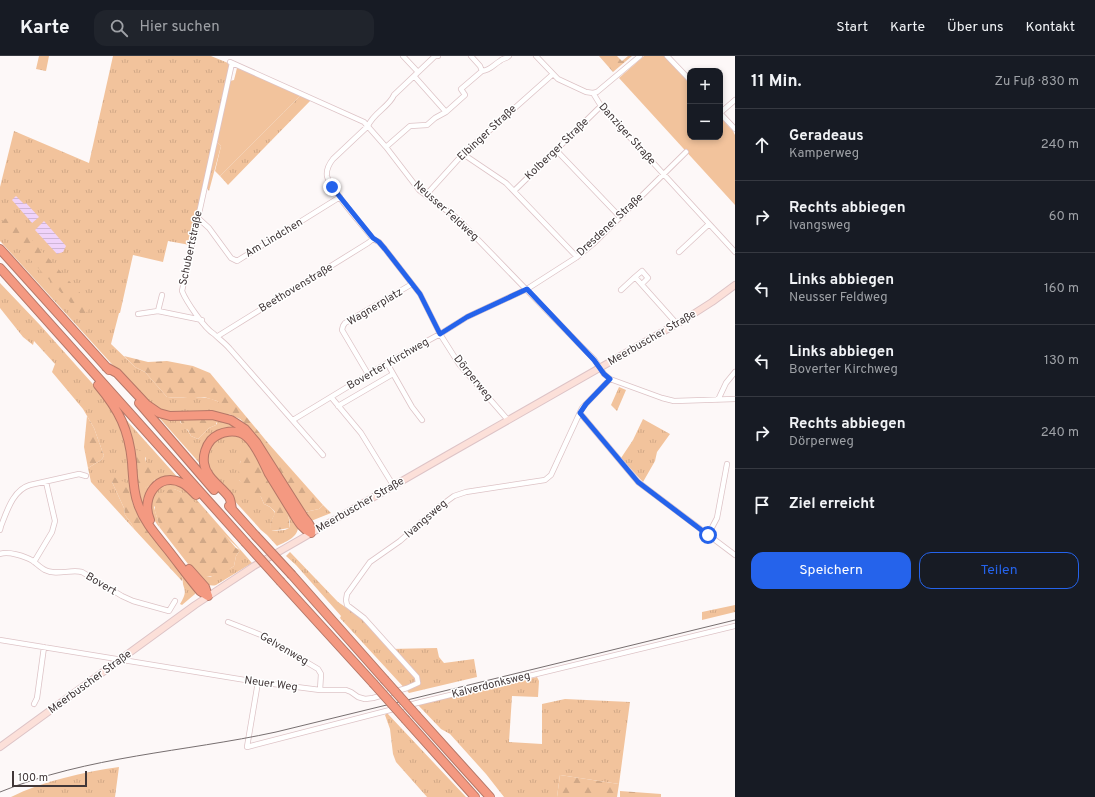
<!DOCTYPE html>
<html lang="de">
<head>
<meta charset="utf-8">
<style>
  :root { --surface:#171b24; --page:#20242c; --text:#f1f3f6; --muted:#9ea1a6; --line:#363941; --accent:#2563eb }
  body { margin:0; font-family:Overpass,sans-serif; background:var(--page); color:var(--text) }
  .controls { position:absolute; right:12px; top:12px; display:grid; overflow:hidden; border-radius:8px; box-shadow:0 2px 6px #0003 }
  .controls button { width:36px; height:36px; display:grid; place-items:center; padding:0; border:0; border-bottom:1px solid var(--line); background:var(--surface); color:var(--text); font:20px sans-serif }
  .scale { position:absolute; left:12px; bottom:10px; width:75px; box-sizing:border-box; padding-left:4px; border:2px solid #413738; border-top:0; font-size:11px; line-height:14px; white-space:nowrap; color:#413738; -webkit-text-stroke:3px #fff; paint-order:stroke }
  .stop { position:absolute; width:12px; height:12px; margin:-9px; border:3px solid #2563eb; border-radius:50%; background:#fff }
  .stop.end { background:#2563eb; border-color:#fff; box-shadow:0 1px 4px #0008 }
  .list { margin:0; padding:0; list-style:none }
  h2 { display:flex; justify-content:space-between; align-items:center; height:52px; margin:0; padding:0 16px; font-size:17px }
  h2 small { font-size:13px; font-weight:400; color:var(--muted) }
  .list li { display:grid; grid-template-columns:26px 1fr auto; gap:12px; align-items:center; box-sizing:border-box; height:72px; padding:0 16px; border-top:1px solid var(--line) }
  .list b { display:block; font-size:15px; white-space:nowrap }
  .list p { margin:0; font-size:13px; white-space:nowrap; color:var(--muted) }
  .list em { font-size:13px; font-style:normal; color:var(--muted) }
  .actions { display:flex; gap:8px; padding:12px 16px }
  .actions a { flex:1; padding:9px 0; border:1px solid var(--accent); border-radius:12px; text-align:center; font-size:14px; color:var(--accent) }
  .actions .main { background:var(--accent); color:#fff }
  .icon { flex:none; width:22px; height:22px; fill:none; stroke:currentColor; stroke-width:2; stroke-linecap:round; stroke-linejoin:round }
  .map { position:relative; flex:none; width:735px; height:741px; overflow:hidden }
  header { display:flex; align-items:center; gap:24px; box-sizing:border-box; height:56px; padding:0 20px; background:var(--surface); border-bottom:1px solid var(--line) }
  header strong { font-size:19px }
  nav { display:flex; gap:22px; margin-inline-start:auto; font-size:14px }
  .search { width:280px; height:36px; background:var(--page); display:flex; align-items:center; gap:10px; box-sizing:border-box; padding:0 14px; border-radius:12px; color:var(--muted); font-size:15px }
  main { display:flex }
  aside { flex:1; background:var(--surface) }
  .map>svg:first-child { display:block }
  .grass { fill:url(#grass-tufts); fill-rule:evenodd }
  .forest { fill:url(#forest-firs) }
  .park { fill:#f2c39c }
  .water { fill:url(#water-rules) }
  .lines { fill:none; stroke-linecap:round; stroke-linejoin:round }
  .street-casing { stroke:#ddc3c6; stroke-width:6 }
  .secondary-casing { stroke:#ddc3c6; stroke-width:8 }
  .highway-casing { stroke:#b57767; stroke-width:10 }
  .street { stroke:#fff; stroke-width:4.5 }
  .secondary { stroke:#fce0d9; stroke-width:6 }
  .highway { stroke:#f49981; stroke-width:8 }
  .tram { stroke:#776f70; stroke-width:1 }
  .highway-bridge-casing { stroke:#b57767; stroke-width:10; stroke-linecap:butt }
  .highway-bridge { stroke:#f49981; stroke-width:8 }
  .route { stroke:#2563eb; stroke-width:5 }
  .labels { text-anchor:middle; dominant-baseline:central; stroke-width:3; stroke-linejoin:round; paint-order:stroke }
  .street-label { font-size:11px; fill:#413738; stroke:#fff }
</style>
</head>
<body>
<header>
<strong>Karte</strong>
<div class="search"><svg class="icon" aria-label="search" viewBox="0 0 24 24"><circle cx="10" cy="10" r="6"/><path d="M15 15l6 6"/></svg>Hier suchen</div>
<nav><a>Start</a><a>Karte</a><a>Über uns</a><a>Kontakt</a></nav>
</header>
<main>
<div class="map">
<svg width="735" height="741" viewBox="0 0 735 741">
  <defs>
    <pattern id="grass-tufts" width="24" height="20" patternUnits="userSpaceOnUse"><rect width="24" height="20" fill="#f2c39c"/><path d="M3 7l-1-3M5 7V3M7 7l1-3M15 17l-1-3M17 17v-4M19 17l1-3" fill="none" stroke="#d1a887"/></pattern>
    <pattern id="forest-firs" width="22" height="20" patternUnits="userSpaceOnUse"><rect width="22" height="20" fill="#f2c39c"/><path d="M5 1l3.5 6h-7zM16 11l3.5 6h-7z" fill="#d1a887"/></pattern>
    <pattern id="water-rules" width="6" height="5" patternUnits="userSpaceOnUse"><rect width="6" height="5" fill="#f0d3fa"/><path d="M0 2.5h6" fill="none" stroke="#cfb6d7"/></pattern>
  </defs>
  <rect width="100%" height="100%" fill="#fdf8f8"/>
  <path class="grass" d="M39,0h10l-3,15 -10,-2z
    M113,0h98l17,7 2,4 -40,178 -22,-4 -5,21 -30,-7 -13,58h-1l-8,31 24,23 10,5 22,25c20,2 54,-7 63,19 -21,-9 -48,2 -68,-6 -8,-3 -16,-11 -23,-16l-139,-153v-54l14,-56 75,32z
    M301,39l10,5 -83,85 -8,-9z
    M216,85l5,5 -12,45 -3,-4z
    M0,227l40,42 60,67 19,29 6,15 7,55 64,101 -1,2 -13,11 -2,-1c10,-16 1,-15 3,-26 -21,-28 -50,-56 -53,-93l-18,-3 12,26 1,7 6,8 3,6 -43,-47 -3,-14 13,-8 3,-4 -10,-28 -11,-19 -31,-37 3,-8 -21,-23 -1,4 -10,-8 -23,-29z
    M619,331l7,3 -9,21 -6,-6z
    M155,357l60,4 28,13 -27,4 -13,33zM210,362l7,5 -1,2 -7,3 -11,11 -7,-3c-3,-6 -7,-10 -11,-14l1,-3z
    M121,358l59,66h-18l-19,31zM146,401v5l9,18 -3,5 -14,5v-25z
    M643,363l27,15 -13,18 -2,9 -12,21 -22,-24 12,-18z
    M234,379l10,4 12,17 -13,4 -3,2 -1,18 22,17 3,7c5,2 8,4 11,9 -2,6 -7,11 -3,18l13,-1 4,-2c3,-7 -1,-10 -3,-17 -2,-3 -2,-7 -3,-10l15,27c-1,10 -13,14 -21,18l-10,-11 -6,-5c-11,-13 -51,-53 -53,-68 -1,-6 1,-12 4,-17 5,-7 13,-9 22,-10z
    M169,428l10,1 10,6 63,72 -36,22c-9,3 -15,-6 -21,-12l15,4 21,-9 3,-2 2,-10 4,-6 -59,-58 -7,-3 -20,18 6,21c-11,-13 -10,-20 -6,-36l10,-7z
    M323,449l8,8 -20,8 -6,-9 14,-3z
    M290,496l48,50 25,17 26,30 48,-1 2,9 5,6 30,-4 3,18 -68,16 -69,-75 1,-2 -45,-51 -10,-9z
    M735,549v7l-33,8v-8z
    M537,621l2,4 -1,16 -26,-1 -3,46 33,2v-40l23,-5 65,3 -11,82 -59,-9 -3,22h-53l-18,-23 -36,-40 -9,-5 -23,-24z
    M387,657l79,84h-39l-31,-35 -3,-8 -3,-25 -5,-14z
    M119,711l-4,30h-104c32,-16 73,-25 108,-30z"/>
  <path class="forest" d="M599,0h18l5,5 6,-5h4l-19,16z
    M9,159l83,91 -9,10 -83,-89v-3z
    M124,300l24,6 19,-1 26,5 17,7 58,70 55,62 -4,4 -14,3 -55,-84 -10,-9 -11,-5 -6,-8 -6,-5 -13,-4h-37l-22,-25 -10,-5z
    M87,360l7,12 10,28 -3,4 -13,8 -4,-21z
    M210,362l6,3v4l-7,3 -11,11 -7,-3 -3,-6 -5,-3 -3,-7z
    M136,394l8,2 2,10 8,8 2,7 -4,8 -7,3v4l-2,2 -3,-1 -2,-3v-25l-3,-8v-5z
    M246,397h5l5,3c9,14 38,58 33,72l-18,3c-3,-7 2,-12 4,-19 -3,-4 -6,-6 -11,-8l-3,-7 -9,-4 -13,-13 -1,-14z
    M114,421l16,8 3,19 6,14 44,60 -1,3 -48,-52 -3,-6 -6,-8 -1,-7 -12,-26z
    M174,433c21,6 48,43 62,59l4,2 -4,6 -2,10c-11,8 -26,15 -39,7l-35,-45 -5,-17v-8l3,-7 9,-6z
    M560,719l59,9 -2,13h-60z
    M620,735l41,3v3h-41z"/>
  <path class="park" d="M644,0h21l25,28v53h30v-20l13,14 2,4v70l-116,-127z
    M237,12h2l62,27 -81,81 -5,-5 6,-25 -5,-5 14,-60 4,-1z"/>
  <path class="water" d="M16,140l8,8 2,-1 13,14 -7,6 -20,-23z
    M44,165l22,25 -3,6 -6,2 -22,-24z"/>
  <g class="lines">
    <defs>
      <path id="street" d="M403,0l15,16
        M438,0h-3l-41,39c-5,12 -21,18 -26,31l-35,33c-4,5 -7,10 -6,17 2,12 37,51 46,63l6,3 6,7 35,45 20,40 19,30 49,56
        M536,0l22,23 28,13 7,1 8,13 134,146
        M667,0l23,24
        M230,6l134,60 22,25 33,43 39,29 124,128 12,12 10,15 6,5 52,19 12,3 61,-2
        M232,7l-50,228c4,10 22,37 32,43 5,5 11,9 16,15l93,106
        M482,15c9,-1 11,-6 18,-10 3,-3 6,-2 9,-5
        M593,37l4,-1 43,-36
        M446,56l19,-17 -4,-6 21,-18 -2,-5 -9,-10
        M720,57l15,16
        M720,57l15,-13
        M386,91l24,-21 17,-1 8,-7 11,-6 -32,-36
        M556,94l64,67
        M463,98l43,29 71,74
        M514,135l87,-85
        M426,139l37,-41 90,-80
        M198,162l11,10 22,30 6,3 103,-64
        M679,196l30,-28
        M635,221l7,-6 6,7 -6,6
        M621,234l14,-13 42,47
        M158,255l4,-16
        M138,258l20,-3 44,9
        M218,280l150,-93 5,-4
        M387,307l25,44 10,13
        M368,318l-26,-44 1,-4 2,-3 67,-39
        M331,341l30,36 32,52
        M718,344l8,-17 9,-11
        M338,350l55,-32
        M580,357l58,69 97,73
        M293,364l94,-57 53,-29 27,-17 60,-28 50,-32 16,-13 93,-92
        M0,474l1,-4c6,-15 12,-36 29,-41l49,-11 7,2
        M708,479l9,-17 10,-54
        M0,498c8,-3 25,2 33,7 4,3 8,7 12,9 12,6 25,-1 37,2l40,24 11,5 36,10 6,-10
        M34,506l18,-30 3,-11 -9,-39
        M228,566l33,13 57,34 3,5 -1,16
        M0,584l258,42 62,8h26l5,2 7,5 7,2 8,-1 34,-10 11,-5 -1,-6 -53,-59 -17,-13 -1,-5 1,-6 23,-32 30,-21 35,-31 19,-14 12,-4 79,-12 6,-5 31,-67 28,-29
        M258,626l-11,65 170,-44 318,-77
        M34,648l3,-6 7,-51"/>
      <path id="secondary" d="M0,691l195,-142 59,-39 193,-111 240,-137 25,-16 23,-17"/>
      <path id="highway" d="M0,193l109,121
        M0,212l245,274
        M106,311l11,6 29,31 13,9 11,3 42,-1 19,5 14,9 11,13 47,74c4,6 9,9 8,17 -9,-4 -13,-12 -18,-20 -8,-13 -16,-26 -24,-39 -6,-12 -12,-28 -22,-37 -10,-9 -27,-6 -36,3 -5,6 -8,15 -7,23 2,15 17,23 25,34 2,3 2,8 3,12
        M98,329c21,25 31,45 34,77 1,14 1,29 6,42 6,18 19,32 30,46 11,14 21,28 32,41l8,5
        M139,347l75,87
        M229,450l26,29
        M150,464c-10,-23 9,-49 32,-37 6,3 10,8 14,12
        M189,513l16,18 3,9
        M292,519l92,104
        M281,526l92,101
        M417,660l73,81
        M406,664l69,77"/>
    </defs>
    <use href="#street" class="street-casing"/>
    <use href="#secondary" class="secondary-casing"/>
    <use href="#highway" class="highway-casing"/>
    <use href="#street" class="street"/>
    <use href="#secondary" class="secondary"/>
    <use href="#highway" class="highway"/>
    <path class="tram" d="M0,736c88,-36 184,-40 276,-60l459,-112"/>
    <defs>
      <path id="highway-bridge" d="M255,479l37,40
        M245,486l36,40
        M384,623l33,37
        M373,627l33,37"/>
    </defs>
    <use href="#highway-bridge" class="highway-bridge-casing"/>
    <use href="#highway-bridge" class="highway-bridge"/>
  </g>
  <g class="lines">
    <path class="route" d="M332,131l41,51 6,4 6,7 35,45 20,40 27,-17 60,-28 67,71 10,14 6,5 -24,25 -6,9 58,69 70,53"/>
  </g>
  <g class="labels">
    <g class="street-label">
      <text transform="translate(487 77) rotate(-43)">Elbinger Straße</text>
      <text transform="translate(627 78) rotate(48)">Danziger Straße</text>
      <text transform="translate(557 93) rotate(-44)">Kolberger Straße</text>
      <text transform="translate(446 155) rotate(42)">Neusser Feldweg</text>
      <text transform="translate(610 169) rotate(-43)">Dresdener Straße</text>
      <text transform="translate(274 182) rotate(-31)">Am Lindchen</text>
      <text transform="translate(191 192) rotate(-78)">Schubertstraße</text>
      <text transform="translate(296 232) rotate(-31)">Beethovenstraße</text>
      <text transform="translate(375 251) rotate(-31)">Wagnerplatz</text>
      <text transform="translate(652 282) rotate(-30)">Meerbuscher Straße</text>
      <text transform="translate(388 308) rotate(-30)">Boverter Kirchweg</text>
      <text transform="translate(473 322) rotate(51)">Dörperweg</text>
      <text transform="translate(360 449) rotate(-30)">Meerbuscher Straße</text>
      <text transform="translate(426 463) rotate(-41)">Ivangsweg</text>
      <text transform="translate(101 528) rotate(31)">Bovert</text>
      <text transform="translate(284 593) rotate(30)">Gelvenweg</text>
      <text transform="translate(90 626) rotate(-36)">Meerbuscher Straße</text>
      <text transform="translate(271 628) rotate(8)">Neuer Weg</text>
      <text transform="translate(491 629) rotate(-14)">Kalverdonksweg</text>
    </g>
  </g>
</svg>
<div class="controls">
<button>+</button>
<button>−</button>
</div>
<div class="scale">100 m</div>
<div class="stop" style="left:708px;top:479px"></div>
<div class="stop end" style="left:332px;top:131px"></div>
</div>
<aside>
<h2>11 Min.<small>Zu Fuß · 830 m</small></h2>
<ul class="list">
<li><svg class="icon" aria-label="ahead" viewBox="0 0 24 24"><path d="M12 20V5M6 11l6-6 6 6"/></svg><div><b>Geradeaus</b><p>Kamperweg</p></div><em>240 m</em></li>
<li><svg class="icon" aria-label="right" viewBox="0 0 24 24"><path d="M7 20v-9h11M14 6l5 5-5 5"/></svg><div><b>Rechts abbiegen</b><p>Ivangsweg</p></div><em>60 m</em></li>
<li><svg class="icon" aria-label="left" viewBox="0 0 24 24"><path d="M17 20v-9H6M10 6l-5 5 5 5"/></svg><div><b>Links abbiegen</b><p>Neusser Feldweg</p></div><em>160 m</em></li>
<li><svg class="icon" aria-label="left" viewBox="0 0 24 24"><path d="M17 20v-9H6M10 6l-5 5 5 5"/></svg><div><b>Links abbiegen</b><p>Boverter Kirchweg</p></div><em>130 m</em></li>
<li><svg class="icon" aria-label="right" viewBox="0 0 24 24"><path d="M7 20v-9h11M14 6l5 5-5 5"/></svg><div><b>Rechts abbiegen</b><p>Dörperweg</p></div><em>240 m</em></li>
<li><svg class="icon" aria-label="arrive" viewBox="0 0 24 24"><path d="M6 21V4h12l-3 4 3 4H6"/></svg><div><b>Ziel erreicht</b></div></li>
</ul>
<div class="actions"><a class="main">Speichern</a><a>Teilen</a></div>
</aside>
</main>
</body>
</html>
